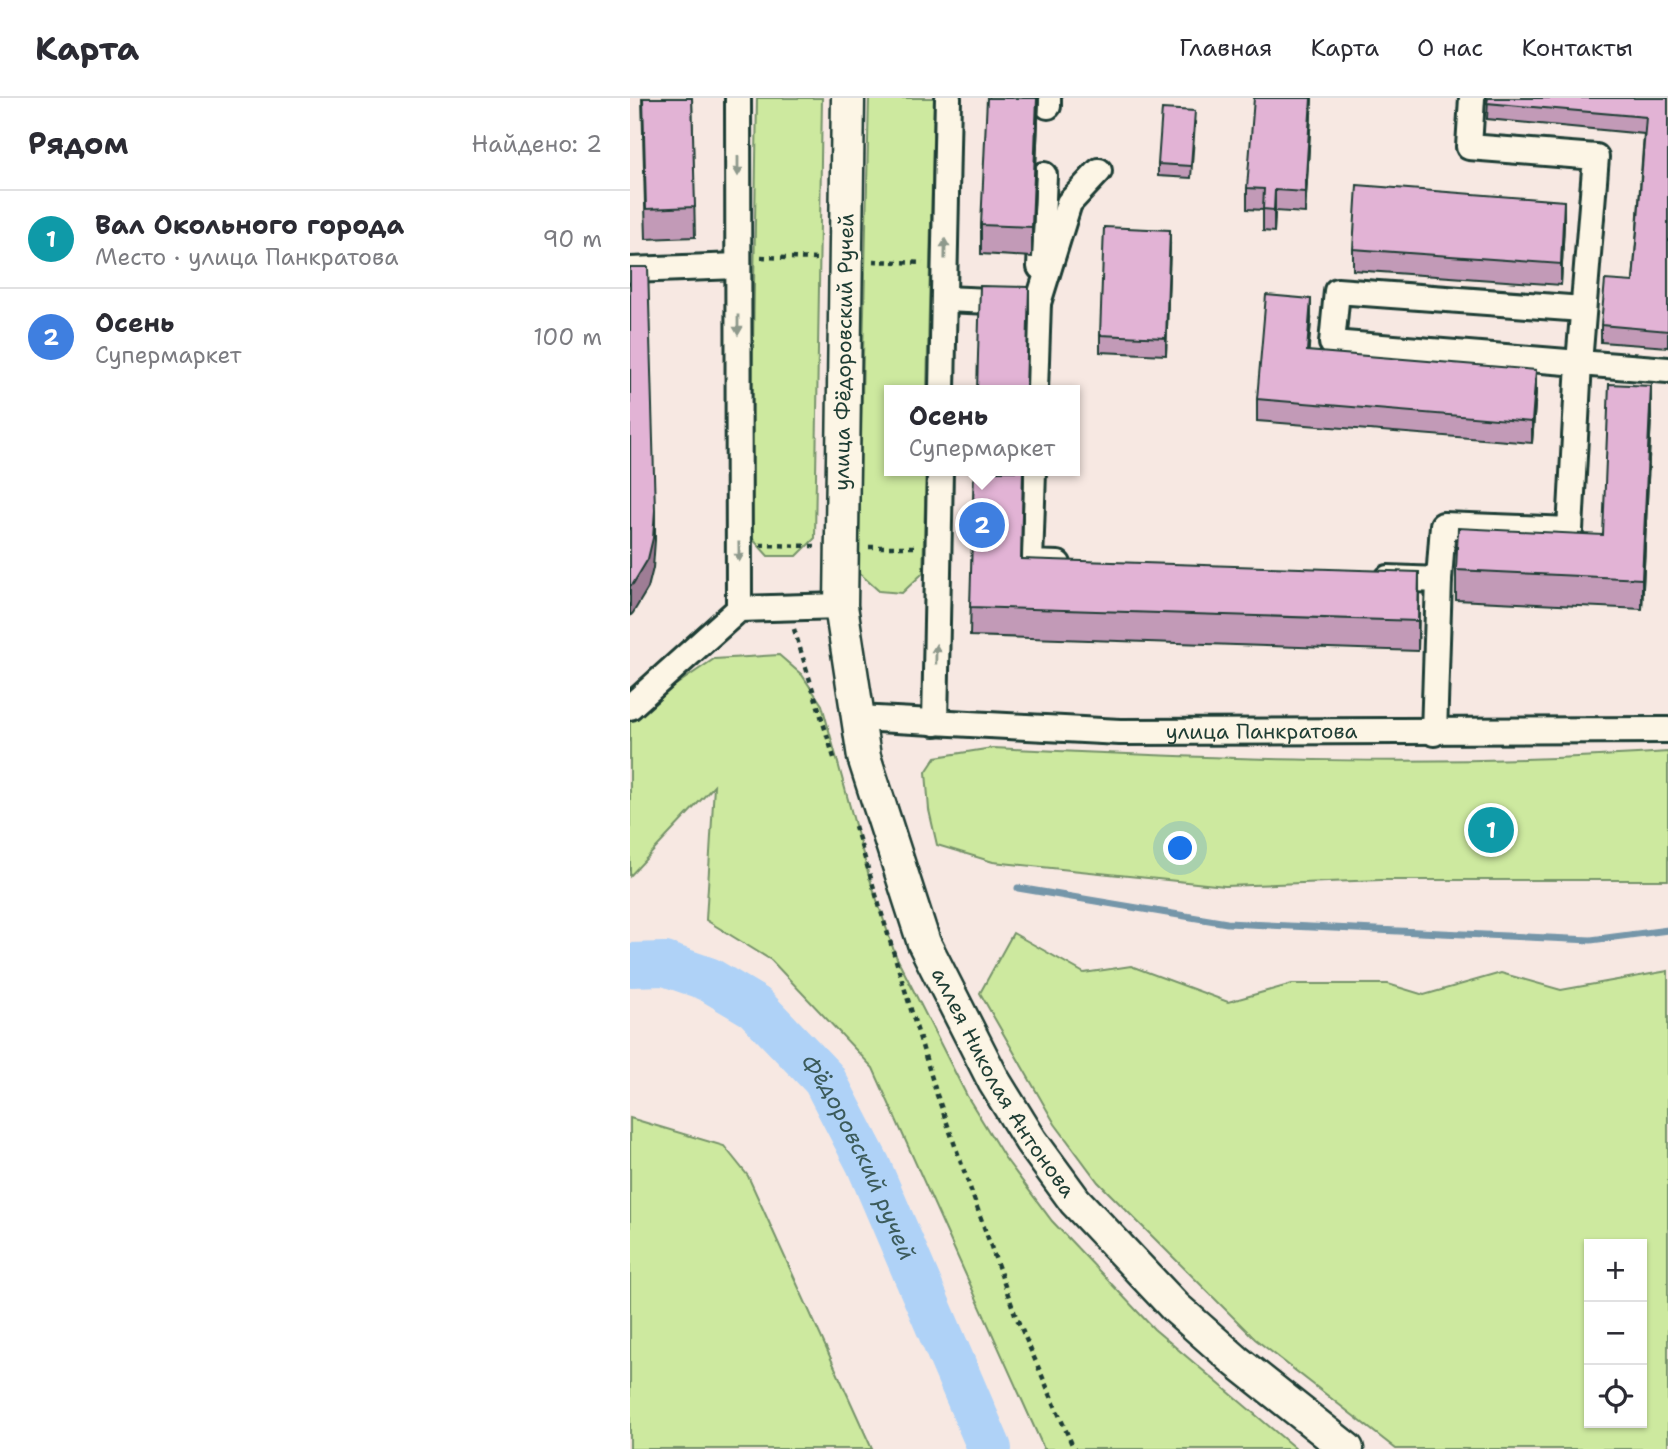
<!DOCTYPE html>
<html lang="ru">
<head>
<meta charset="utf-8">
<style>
  :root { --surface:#fff; --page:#f7f7f7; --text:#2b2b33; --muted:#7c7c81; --line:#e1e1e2; --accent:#111827 }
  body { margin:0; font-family:"Shantell Sans",sans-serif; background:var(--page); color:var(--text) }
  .controls { position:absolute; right:21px; bottom:21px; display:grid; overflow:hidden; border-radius:0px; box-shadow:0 2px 5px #0004 }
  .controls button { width:63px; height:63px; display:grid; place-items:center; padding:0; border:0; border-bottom:2px solid var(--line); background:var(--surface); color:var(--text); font:35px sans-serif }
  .you { position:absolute; left:551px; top:751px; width:24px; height:24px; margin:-18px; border:5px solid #fff; border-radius:50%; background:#1a73e8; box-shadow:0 0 0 10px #1a73e833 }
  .badge { display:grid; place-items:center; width:46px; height:46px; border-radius:50%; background:var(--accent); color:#fff; font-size:23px; font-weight:700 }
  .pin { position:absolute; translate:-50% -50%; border:4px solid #fff; box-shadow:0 2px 7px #0006 }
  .popup { position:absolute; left:254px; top:287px; width:196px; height:91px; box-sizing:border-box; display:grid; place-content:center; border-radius:0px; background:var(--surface); filter:drop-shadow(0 2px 5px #0005); font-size:23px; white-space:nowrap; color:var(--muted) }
  .popup b { font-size:26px; color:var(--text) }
  .popup::after { content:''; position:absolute; left:50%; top:100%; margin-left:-14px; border:14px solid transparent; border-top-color:var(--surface) }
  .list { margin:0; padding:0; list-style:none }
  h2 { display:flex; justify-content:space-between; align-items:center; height:91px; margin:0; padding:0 28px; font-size:30px }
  h2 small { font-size:23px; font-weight:400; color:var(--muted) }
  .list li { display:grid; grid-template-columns:46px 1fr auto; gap:21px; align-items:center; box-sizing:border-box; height:98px; padding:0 28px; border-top:2px solid var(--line) }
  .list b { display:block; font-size:26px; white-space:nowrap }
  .list p { margin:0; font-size:23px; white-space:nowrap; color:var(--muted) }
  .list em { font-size:23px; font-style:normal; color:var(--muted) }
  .icon { flex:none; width:38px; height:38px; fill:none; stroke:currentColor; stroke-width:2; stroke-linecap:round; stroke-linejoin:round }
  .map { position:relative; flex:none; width:1038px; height:1351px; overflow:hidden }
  header { display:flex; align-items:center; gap:42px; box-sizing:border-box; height:98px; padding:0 35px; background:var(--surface); border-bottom:2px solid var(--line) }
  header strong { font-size:33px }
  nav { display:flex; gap:38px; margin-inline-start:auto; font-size:24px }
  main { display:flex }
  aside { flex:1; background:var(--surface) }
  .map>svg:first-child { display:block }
  .green { fill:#cde99f; stroke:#76936a; stroke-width:2; fill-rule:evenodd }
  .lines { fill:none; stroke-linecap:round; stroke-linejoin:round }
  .stream { stroke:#7596a9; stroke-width:7 }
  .river { stroke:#afd2f7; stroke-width:44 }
  .minor-casing { stroke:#1f3d34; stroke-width:30 }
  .major-casing { stroke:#1f3d34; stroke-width:37 }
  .path { stroke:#1f3d34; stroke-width:4.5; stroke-dasharray:5 5; stroke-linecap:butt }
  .minor { stroke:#fcf5e5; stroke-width:24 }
  .major { stroke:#fcf5e5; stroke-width:32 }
  .wall { fill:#c29ab7; stroke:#1f3d34; stroke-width:2 }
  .shaded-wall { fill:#9e7d95; stroke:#1f3d34; stroke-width:2 }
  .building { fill:#e2b3d5; stroke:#1f3d34; stroke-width:2 }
  .oneway { fill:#8e998c }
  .labels { text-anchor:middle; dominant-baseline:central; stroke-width:6; stroke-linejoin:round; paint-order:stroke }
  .street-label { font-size:21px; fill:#1f3d34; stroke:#fcf5e5 }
  .water-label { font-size:23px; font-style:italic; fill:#3c5b5b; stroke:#fcf5e5 }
</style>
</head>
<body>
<header>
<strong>Карта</strong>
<nav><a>Главная</a><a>Карта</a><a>О нас</a><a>Контакты</a></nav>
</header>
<main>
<aside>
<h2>Рядом<small>Найдено: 2</small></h2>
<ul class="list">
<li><span class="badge" style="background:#0f9aa8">1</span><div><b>Вал Окольного города</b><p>Место · улица Панкратова</p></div><em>90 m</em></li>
<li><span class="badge" style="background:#3f7fe0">2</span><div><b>Осень</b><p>Супермаркет</p></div><em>100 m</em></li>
</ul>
</aside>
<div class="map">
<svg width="1038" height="1351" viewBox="0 0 1038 1351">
  <rect width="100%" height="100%" fill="#f7e8e2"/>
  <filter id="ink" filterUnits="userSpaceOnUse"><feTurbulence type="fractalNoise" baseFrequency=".0143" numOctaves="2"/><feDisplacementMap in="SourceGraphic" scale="14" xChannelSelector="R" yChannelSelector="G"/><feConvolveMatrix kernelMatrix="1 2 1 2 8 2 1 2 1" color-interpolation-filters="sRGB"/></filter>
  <g filter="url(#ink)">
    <path class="green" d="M127,0h65l-7,440 -18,18h-29l-18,-20z
      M239,0h65l-7,292h-38v81h37l-3,102 -21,20 -23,-2 -21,-19z
      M149,557l23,20 20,30 47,171 26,78 72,142 38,62 47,63 102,108 142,120h-252l-171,-381 -102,-108 -65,-40 8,-134 -84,90v-160l84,-57z
      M362,650c225,11 451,20 676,4v128h-287l-156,6 -232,-24 -56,-17 -8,-35 -3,-38 10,-15z
      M383,835l71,40 47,-7 97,36 64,-18h96l36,11 77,-22 60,17 107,-19v478h-272l-141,-110 -157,-157 -43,-58 -75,-131zM959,1146h53v179h-53z
      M0,1020l94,28 24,30 124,273h-242z"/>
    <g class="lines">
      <path class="stream" d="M388,790l209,35 364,17 77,-10"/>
      <path class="river" id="s1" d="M0,867l35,-1 43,15 47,28 69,72 44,85 122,285"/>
      <defs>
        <g id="minor">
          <path d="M108,0l1,511"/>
          <path d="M842,0l-3,49 127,10 -17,206 89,7"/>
          <path d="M418,8v-8"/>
          <path d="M410,169l4,-92"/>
          <path d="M0,172l108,-4"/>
          <path d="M314,201l94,4 -3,87"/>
          <path d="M408,205l31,-100 30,-32"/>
          <path d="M312,292l6,-292"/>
          <path d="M403,373l-3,92 28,1"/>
          <path d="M758,480l51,2 4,-55 127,5 9,-167 -247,-20 5,-52 246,18"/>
          <path d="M0,609l109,-98 102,-3"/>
          <path id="s2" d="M228,620l262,14 548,-2"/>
          <path d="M305,625l5,-252"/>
          <path d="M804,635l5,-153"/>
        </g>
        <g id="major">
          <path id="s3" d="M218,0l-7,508 23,151 60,186 70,138 37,60 44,60 100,106 61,54 111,88"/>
        </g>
      </defs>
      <use href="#minor" class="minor-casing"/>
      <use href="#major" class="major-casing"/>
      <path class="path" d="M131,159l57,2
        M243,163l50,2
        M130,447l55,1
        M239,449h47
        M164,531l41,132
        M225,728l82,269 78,219 59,135"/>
      <use href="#minor" class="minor"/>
      <use href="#major" class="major"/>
    </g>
    <path class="wall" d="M12,0h50l3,139 -49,2z
      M409,0l-7,159 -51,-3v-29z
      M682,0l-7,115 -30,-2 -1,21 -11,-1v-21l-16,-1v-21z
      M858,0h180v249l-67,-5v-17l32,-43 11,-148 -157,-15z
      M565,25l-4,55 -33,-2v-12z
      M934,125l-3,62 -208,-15v-21z
      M540,148l-4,109 -66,-3v-17z
      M681,223l-3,31 228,40 -4,51 -275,-22v-22z
      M1021,318l-9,193 -186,-9v-30l147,-35z
      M344,373h50l-2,88 397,43 -1,49 -448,-15z"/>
    <path class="shaded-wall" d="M407,0h2l-7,159v-30z
      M681,0h1l-7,115v-21z
      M645,92v21l-1,21v-22z
      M934,103v22l-3,62v-21z
      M540,132v16l-4,109v-17z
      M399,189v30l-2,73h-1z
      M681,201v22l-4,52v-22z
      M906,272v22l-4,51v-21z
      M1021,288v30l-9,193v-30z
      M393,373h1l-3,118v-30z
      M25,412v30l-2,28 -5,20 -15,25 -3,3v-30z
      M789,474v30l-1,49v-30z"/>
    <path class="building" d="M13,0h49l3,109 -49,2z
      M357,0h50l-5,129 -51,-2z
      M624,0h57l-6,94 -30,-2 -1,20 -11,-1 1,-20 -17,-1z
      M858,0h180v233l-67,-6 4,-45 28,2 13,-165 -159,-14z
      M532,11l33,2 -4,55 -33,-2z
      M727,87l207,16 -3,63 -208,-15z
      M474,129l66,3 -4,108 -66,-3z
      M0,169h18l7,243 -2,28 -5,21 -15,25 -3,2z
      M350,188l49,1 -3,103h-49z
      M636,197l45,4 -4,52 229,19 -4,52 -275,-23z
      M979,286l42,2 -9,193 -186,-9 2,-42 145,7z
      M344,373h49l-2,88 398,13 -1,49 -448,-14z"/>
    <defs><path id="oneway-solid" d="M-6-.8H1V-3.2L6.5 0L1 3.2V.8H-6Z" transform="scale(1.75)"/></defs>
    <g class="oneway">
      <use href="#oneway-solid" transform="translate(108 68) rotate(90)"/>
      <use href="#oneway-solid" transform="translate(315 151) rotate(-89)"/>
      <use href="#oneway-solid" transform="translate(108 227) rotate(90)"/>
      <use href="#oneway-solid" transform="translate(109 454) rotate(89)"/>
      <use href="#oneway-solid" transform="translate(306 556) rotate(-89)"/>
    </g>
  </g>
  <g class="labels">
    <g class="street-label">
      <text transform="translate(214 254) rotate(-89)">улица Фёдоровский Ручей</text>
      <text stroke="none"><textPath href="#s2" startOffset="404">улица Панкратова</textPath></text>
      <text stroke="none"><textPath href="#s3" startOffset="1017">аллея Николая Антонова</textPath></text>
    </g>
    <g class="water-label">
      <text stroke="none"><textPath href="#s1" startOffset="320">Фёдоровский ручей</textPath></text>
    </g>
  </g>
</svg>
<div class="controls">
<button>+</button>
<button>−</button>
<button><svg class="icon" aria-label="locate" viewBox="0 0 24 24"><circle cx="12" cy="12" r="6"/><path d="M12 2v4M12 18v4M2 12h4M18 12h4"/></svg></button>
</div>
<div class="you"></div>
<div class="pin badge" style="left:861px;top:732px;background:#0f9aa8">1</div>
<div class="pin badge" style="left:352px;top:427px;background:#3f7fe0">2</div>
<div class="popup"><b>Осень</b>Супермаркет</div>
</div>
</main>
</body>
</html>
